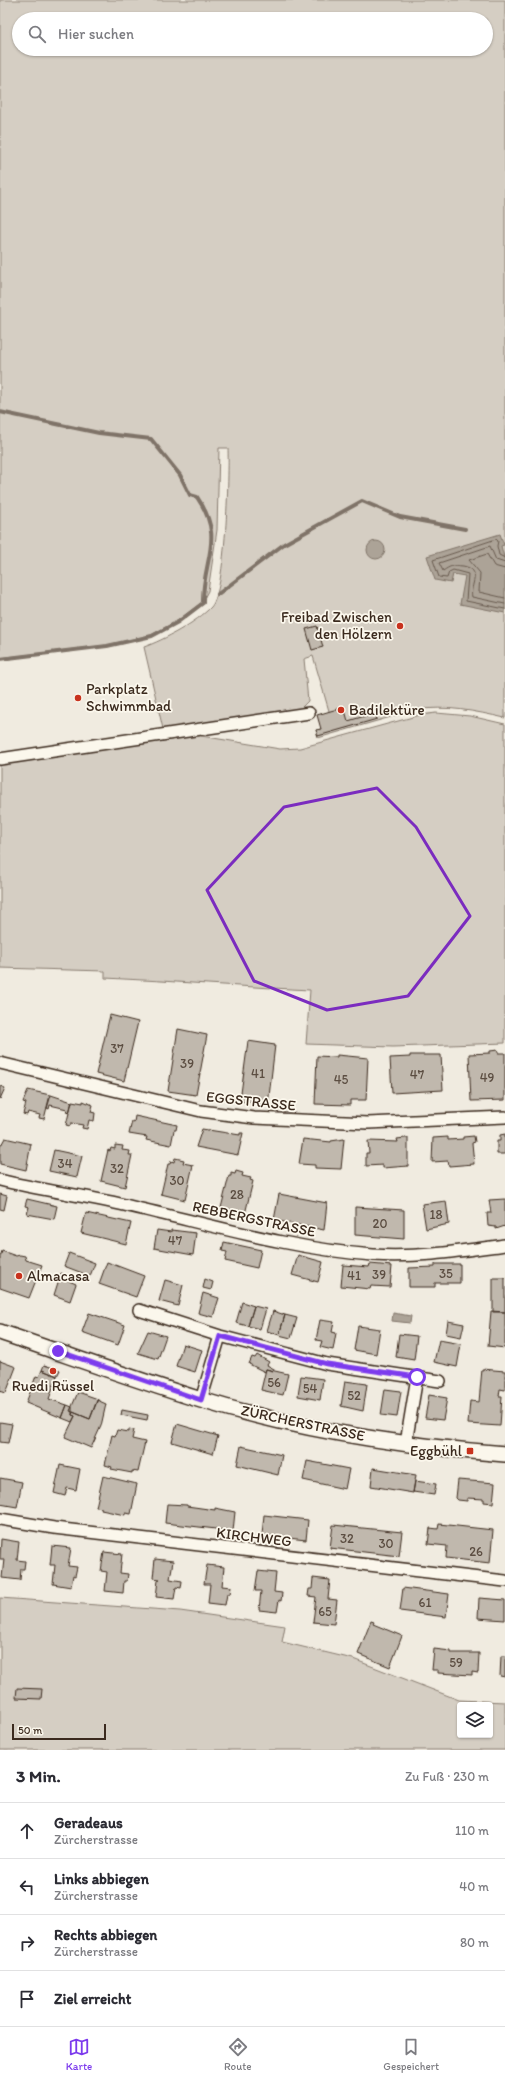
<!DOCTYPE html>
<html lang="de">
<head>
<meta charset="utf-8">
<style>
  :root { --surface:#fff; --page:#f2f2f3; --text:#2b2b33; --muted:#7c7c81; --line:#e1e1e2; --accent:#7c3aed }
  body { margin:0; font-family:Itim,sans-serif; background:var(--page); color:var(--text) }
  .controls { position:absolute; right:12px; bottom:12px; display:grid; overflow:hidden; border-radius:4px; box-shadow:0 1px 3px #0004 }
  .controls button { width:36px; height:36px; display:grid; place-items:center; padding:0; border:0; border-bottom:1px solid var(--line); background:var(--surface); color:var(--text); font:20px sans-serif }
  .scale { position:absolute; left:12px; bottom:10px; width:94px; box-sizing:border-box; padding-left:4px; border:2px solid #3b2a1e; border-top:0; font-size:11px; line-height:14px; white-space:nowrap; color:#3b2a1e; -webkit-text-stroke:3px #fbf7ec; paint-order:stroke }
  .stop { position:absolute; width:12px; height:12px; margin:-9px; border:3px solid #7c3aed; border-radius:50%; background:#fff }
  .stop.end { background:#7c3aed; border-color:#fff; box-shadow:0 1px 4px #0008 }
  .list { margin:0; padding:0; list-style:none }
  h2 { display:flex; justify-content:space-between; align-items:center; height:52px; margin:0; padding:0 16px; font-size:17px }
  h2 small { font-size:13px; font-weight:400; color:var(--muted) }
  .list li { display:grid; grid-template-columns:26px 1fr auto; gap:12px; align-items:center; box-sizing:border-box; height:56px; padding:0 16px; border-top:1px solid var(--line) }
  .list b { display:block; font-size:15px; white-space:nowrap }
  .list p { margin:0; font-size:13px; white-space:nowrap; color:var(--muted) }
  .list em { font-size:13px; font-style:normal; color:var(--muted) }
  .icon { flex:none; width:22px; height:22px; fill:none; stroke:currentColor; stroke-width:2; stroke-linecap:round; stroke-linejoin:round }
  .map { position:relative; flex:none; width:505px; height:1750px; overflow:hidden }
  .search { position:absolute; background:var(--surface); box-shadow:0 1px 3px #0004; left:12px; right:12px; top:12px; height:44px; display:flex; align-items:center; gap:10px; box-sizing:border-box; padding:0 14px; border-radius:22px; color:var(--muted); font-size:15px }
  .sheet { height:276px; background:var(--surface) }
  nav { display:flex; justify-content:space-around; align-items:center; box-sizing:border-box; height:56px; border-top:1px solid var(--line); background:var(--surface); font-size:11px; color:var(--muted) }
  nav a { display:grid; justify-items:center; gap:2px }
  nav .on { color:var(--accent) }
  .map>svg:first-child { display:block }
  .green { fill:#d5cec3; stroke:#887c70; fill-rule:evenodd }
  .water { fill:#aca397; stroke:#7f7367 }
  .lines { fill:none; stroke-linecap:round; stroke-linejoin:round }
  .shore { stroke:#685a4e; stroke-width:1 }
  .stream { stroke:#7f7367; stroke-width:4 }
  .building { fill:#c0b8ad; stroke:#3b2a1e }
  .street-casing { stroke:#3b2a1e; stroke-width:14 }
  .secondary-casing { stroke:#3b2a1e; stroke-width:18 }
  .street { stroke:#fbf7ec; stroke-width:11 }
  .secondary { stroke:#fbf7ec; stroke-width:15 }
  .route { stroke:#7c3aed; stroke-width:5 }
  .marked { fill:none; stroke:#7b2cbf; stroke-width:3; stroke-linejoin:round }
  .poi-dot { fill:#c8321e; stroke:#fbf7ec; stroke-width:1.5 }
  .labels { text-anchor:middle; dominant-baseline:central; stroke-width:3.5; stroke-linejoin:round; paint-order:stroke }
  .number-label { font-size:13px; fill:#5c4e42 }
  .poi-label { font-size:15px; fill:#3b2a1e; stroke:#fbf7ec; text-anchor:start }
  .street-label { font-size:15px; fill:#3b2a1e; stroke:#fbf7ec }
</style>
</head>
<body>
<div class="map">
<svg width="505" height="1750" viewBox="0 0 505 1750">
  <rect width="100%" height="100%" fill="#f0ebe0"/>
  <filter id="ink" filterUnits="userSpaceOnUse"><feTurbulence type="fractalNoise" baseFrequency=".025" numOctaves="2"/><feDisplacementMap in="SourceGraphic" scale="8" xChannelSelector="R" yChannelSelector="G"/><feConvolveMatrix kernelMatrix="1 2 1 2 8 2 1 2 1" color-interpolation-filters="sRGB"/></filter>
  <g filter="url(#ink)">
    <path class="green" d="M0,0h505v718c-31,-7 -58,-13 -90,-8l-97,28 -2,-8 5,-1 8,-18 -16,-55 -9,3 4,42 -8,8 -137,20 -19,-82c20,-7 53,-25 67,-40 15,-15 18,-134 17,-159h-9l-2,82 -9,61 -6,11 -25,19 -26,14 -44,10 -107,13zM19,19h467v30h-467z
      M436,713l34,3 35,8v319l-112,4 -87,-3 4,-54c-68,-3 -136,-9 -205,-12v-7l-105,-3v-204l200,-31 1,3 79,13 20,-1 120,-33z
      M0,1598l180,13 105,15 -3,16 71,17 106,41 46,2v48h-505zM460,1705h30v30h-30z"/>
    <path class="water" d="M500,534l4,11 -3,1 4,15v52l-45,-9 5,-28 -12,-2 -2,9 -16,-3 -8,-24z
      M367 550a9 9 0 1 1 18 0a9 9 0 1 1-18 0Z
      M393,1313l18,3 -1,7 -18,-2z"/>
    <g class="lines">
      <path class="shore" d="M505,558l-6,-3 -2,-9 1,-5 -2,-2 -63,21 6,17 8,1 2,-6 4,-2 15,4 -2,27 39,8
        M505,563l-9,-3 -6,-14 -51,17 4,8c7,-5 10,-6 20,-5 21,4 6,19 9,31l33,7
        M505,569l-11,-3 -7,-12 -18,6 11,13 -1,19 26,6"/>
      <path class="stream" d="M0,412l99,21 52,6 29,36 10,20 7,2c29,42 5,63 6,106l-25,19 -26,14 -45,10 -107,13
        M218,594l66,-50 78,-43 38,16 65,12"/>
    </g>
    <path class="building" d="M317,626l6,21 -11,3 -6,-21z
      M344,707l4,14 27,-8 2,6 -59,17 -2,-6 5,-1 -4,-14z
      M110,1015l28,7 -14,59 -28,-7z
      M178,1029l29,6 -11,60 -28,-4z
      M248,1041l27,4 -7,60 -28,-4z
      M498,1050v3h7v47l-34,1 -2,-47 21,-1v-2z
      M337,1055l31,3 -2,42h-16v5l-35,-1 2,-48 20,1z
      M410,1055h31l2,35 -51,3 -2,-35 20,-1z
      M0,1086l5,2 -5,11z
      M28,1090l22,5 -6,24 -5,-1 1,-3 -12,-3 -1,3 -4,-1 3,-11 -3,-1z
      M51,1095l21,7 -3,11 -3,-1 1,-3 -17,-4 -1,4 -2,-1z
      M72,1101l11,2v-2l10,4 -2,7 4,1 -1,8 -5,-1 -2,9 -5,-1 1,-3 -12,-2 -1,3 -4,-1z
      M135,1116l42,9 -1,5h-2l-3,15 -25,-5 1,-3 -18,-3 3,-13 2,1z
      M202,1129l38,6v-2h3l-5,22 -42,-8z
      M505,1134v20h-8v-13h3v-6z
      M474,1136l1,6 -3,1 2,21 -25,2 -1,-5 -16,1 1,-24 15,-1v3l15,-1v-2z
      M5,1138l26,6 -5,26 -26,-6v-17z
      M405,1138h3v28l-25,2v-3l-17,1v-13h3l-1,-12 30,1 -1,-3z
      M303,1139l28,3v-1l13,-2 -3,30 -26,-1v-3l-16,-1z
      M115,1145l8,1 -1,4 8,1 -1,4h3l-7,32 -24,-6 7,-31 2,1 1,-3 4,1z
      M54,1150l28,6 -5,21 -28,-6z
      M175,1158l9,2 -1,3 10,2 -8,35 -24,-6 7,-30h2l1,-3 3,1z
      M236,1171l7,2 -1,3 9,2 -1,2 3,1 -8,33 -24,-6 8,-32h2v-3l4,1z
      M0,1194l7,2 -3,14 -4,-1z
      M279,1194l48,9 -3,27 -50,-10z
      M27,1199l30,7 -3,13 -27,-5 2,-7 -4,-1z
      M505,1199v27l-9,3v-2l-8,-1 -1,-13h4l-2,-13z
      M446,1201l3,23 -23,5 -4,-25z
      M355,1207l49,3v29l-49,-4z
      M86,1213l45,10 -5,21 -45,-11z
      M157,1230l14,2v-2l25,3 -3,22 -39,-7z
      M224,1242l37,8 -4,18 -32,-7 2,-9 -5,-1z
      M2,1251l14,5 4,-1 5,1 1,4 16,5 -13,33 -29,-10v-31z
      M69,1253l26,10 -5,13 -26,-10z
      M298,1255l25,7 -5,20 -26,-7z
      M107,1262l37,14 -8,21 -37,-13z
      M370,1264l22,2 -2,21 -19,-1 -1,3 -29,-3 2,-21 26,2z
      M435,1264h25v19h-25v4h-26v-19l26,-1z
      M61,1273l10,4 -2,4 7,3 -6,17 -16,-6z
      M493,1278h12v34h-12z
      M205,1279l8,3 -2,8 -8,-2z
      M165,1280l18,5 -5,21 -19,-5z
      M203,1293l16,5 -6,19 -15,-4z
      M242,1302l12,4 -6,20 -12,-3z
      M254,1306l12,3 -6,20 -12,-3z
      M273,1311l12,4 -6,20 -12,-4z
      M491,1311l14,1v36l-17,-2z
      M89,1313l36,12 -7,20 -36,-13z
      M285,1315l12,3 -6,20 -12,-3z
      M320,1320l14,2 -2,10 4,1 -3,17 -13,-3 2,-6 -6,-1z
      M448,1321l16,3 -3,13 -15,-3z
      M358,1326l22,3 -4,25 -22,-4z
      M148,1331l18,5 -8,23 -20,-6z
      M399,1334l18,2 -3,24 -18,-3z
      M439,1340l22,4 -4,23 -23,-5z
      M183,1344l19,6 -7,22 -19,-6z
      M257,1355l12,7 -2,3 7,4 -1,2 -7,-2 -1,3 -16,-8 3,-7 3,1z
      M0,1361l16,6 -10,26 -6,-2z
      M44,1365l16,5 -3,6 -15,-6z
      M266,1369l22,5 -5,21 -22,-5z
      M482,1369l23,2v19l-5,-1 -1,7h3l-2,30 -32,-2 2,-23 9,1z
      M42,1370l15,6 -8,23 18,6 -5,13 -36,-15 10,-27 3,1z
      M301,1376l22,3 -3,21 -22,-4z
      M345,1381l22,3 -4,27 -22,-5z
      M385,1389l16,2 -4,26 -16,-2z
      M78,1392l20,7 -8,20 -20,-8z
      M429,1395l18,3 -4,22 -18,-2z
      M97,1400l9,4 -5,22 -10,22 -26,-11 10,-21 -3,-1 1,-3 17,7z
      M67,1405l5,2v8l3,1 -3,6 -10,-4z
      M122,1410l26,5 -1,5 -26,-5z
      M0,1422l12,2 -4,19 -8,-1z
      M177,1424l41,12 -5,18 -41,-12z
      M129,1429l5,1 -2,9 13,3 -7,30 -6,-1v2l-21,-4 1,-2 -7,-2 7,-30 3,1 2,-6 12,2z
      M241,1446l41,9 -4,20 -41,-10z
      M307,1461l42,8 -4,20 -42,-9z
      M60,1465l20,4 -4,21 -9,-2 -2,8 -11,-3z
      M373,1468l43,7 -3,18 -42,-7z
      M103,1476l34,8 -6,30 -6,-1v2l-24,-5 1,-2 -6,-1z
      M0,1478l22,4 -5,25 -17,-3z
      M458,1480l37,3 -2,20 -9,-1v-3l-17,-1v3l-9,-1 -2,-2z
      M415,1481l21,3 -2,11 -21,-3z
      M167,1504l20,1v1l28,4v-2l20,4 -2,19 -68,-8z
      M264,1515l44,5 -2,20 -44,-5z
      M439,1524l54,6 -3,33 -44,-5 1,-12 -19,-2 2,-16 8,1z
      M333,1525l69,7 -3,24 -69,-8z
      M1,1539l18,3 -2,18 8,1 -1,8h-3l-1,11 -18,-2 2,-19h-4z
      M52,1546l19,2 -3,18 9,1 -2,9 -2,-1 -2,12 -18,-3 2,-19h-5z
      M104,1552l18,2 -2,19 8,1 -1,7h-3l-1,12 -18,-2 2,-19 -6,-1z
      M155,1559l18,2 -3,18 12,2 -1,7 -5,-1 -2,12 -18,-2 2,-17 2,-1 -7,-1z
      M207,1565l17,2 -2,19 9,1 -1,7h-3l-2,11 -17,-2 2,-19h-6z
      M258,1571l18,2 -2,19 8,1 -1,8 -2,-1 -2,12 -18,-2 2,-19h-6z
      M313,1578l17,2 -2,19 9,1 -3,24 -21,-2 3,-25 -8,-1 1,-7h3z
      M403,1588l46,6 -3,23 -46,-6z
      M479,1598l26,2v20l-27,-2z
      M371,1621l3,1 -1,2 29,12 -12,31 -32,-13z
      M434,1649l17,2v2h28l-1,20 -6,-1v3l-34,-2v-3h-6z
      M505,1656v21l-5,-1 1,-20z
      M17,1688l25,1 -1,10 -25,-1z"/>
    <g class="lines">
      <defs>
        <path id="street" d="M0,759l309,-46
          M0,1063l201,48 53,7 114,5 137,-6
          M0,1180c44,11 89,16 133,27 79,18 158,42 240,48 44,3 88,-4 132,-10
          M139,1310l81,26 107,28 113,17
          M201,1400l19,-64
          M406,1443l11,-66
          M0,1519l54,9 451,53"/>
        <path id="secondary" d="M0,1332c67,23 133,47 201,68 98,30 202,46 304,54"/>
      </defs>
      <use href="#street" class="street-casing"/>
      <use href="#secondary" class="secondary-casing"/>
      <use href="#street" class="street"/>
      <use href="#secondary" class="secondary"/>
    </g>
  </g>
  <g class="lines" filter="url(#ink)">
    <path class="route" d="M58,1351l143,49 19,-64 107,28 90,13"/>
  </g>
  <path class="marked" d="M377,788l39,39 54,89 -62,80 -81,14 -73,-29 -47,-91 77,-83z"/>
  <g class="poi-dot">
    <circle cx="400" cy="626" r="4"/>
    <circle cx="78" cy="698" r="4"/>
    <circle cx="341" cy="710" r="4"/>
    <circle cx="19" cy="1276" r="4"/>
    <circle cx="53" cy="1371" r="4"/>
    <rect x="466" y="1447" width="8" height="8" rx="2"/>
  </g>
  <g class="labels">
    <g class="number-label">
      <text x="117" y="1048">37</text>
      <text x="187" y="1063">39</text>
      <text x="258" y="1073">41</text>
      <text x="417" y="1074">47</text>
      <text x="487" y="1077">49</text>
      <text x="341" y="1079">45</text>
      <text x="65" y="1163">34</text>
      <text x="117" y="1168">32</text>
      <text x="177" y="1180">30</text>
      <text x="237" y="1194">28</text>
      <text x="436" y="1214">18</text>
      <text x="380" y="1223">20</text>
      <text x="175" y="1240">47</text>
      <text x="446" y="1273">35</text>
      <text x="379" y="1274">39</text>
      <text x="354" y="1275">41</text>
      <text x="274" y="1382">56</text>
      <text x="310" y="1388">54</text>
      <text x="354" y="1395">52</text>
      <text x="347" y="1538">32</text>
      <text x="386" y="1543">30</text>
      <text x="476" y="1551">26</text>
      <text x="425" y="1602">61</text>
      <text x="325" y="1611">65</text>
      <text x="456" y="1662">59</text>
    </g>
    <g class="poi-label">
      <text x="392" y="617" text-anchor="end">Freibad Zwischen<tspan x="392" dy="17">den Hölzern</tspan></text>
      <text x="86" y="689">Parkplatz<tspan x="86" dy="17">Schwimmbad</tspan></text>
      <text x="349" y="710">Badilektüre</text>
      <text x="27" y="1276">Almacasa</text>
      <text x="53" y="1386" text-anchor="middle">Ruedi Rüssel</text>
      <text x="462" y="1451" text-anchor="end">Eggbühl</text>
    </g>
    <g class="street-label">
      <text transform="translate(251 1101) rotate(6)">EGGSTRASSE</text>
      <text transform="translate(254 1219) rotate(12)">REBBERGSTRASSE</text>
      <text transform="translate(303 1423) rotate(12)">ZÜRCHERSTRASSE</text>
      <text transform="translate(254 1537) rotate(7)">KIRCHWEG</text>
    </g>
  </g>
</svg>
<div class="controls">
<button><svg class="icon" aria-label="layers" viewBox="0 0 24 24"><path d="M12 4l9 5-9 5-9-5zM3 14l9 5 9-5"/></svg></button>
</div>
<div class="scale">50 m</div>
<div class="stop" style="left:417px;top:1377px"></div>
<div class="stop end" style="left:58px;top:1351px"></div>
<div class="search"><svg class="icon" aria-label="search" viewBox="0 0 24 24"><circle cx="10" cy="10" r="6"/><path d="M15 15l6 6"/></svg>Hier suchen</div>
</div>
<section class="sheet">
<h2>3 Min.<small>Zu Fuß · 230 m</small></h2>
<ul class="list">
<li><svg class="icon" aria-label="ahead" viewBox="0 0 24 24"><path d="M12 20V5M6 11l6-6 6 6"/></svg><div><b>Geradeaus</b><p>Zürcherstrasse</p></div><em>110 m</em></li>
<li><svg class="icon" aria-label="left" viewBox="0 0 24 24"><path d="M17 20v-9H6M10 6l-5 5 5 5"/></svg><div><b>Links abbiegen</b><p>Zürcherstrasse</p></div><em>40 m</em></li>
<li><svg class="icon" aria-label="right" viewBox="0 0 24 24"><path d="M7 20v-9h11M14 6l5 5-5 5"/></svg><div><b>Rechts abbiegen</b><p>Zürcherstrasse</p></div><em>80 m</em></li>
<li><svg class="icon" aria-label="arrive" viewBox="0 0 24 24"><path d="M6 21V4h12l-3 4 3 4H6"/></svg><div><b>Ziel erreicht</b></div></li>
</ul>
</section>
<nav>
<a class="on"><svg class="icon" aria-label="map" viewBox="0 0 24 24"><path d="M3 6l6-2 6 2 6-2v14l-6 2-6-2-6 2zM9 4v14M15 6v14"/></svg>Karte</a>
<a><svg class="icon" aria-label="directions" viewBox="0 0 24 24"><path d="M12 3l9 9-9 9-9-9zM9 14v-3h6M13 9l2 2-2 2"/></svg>Route</a>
<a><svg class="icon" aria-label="saved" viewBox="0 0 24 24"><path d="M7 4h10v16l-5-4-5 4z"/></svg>Gespeichert</a>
</nav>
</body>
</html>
